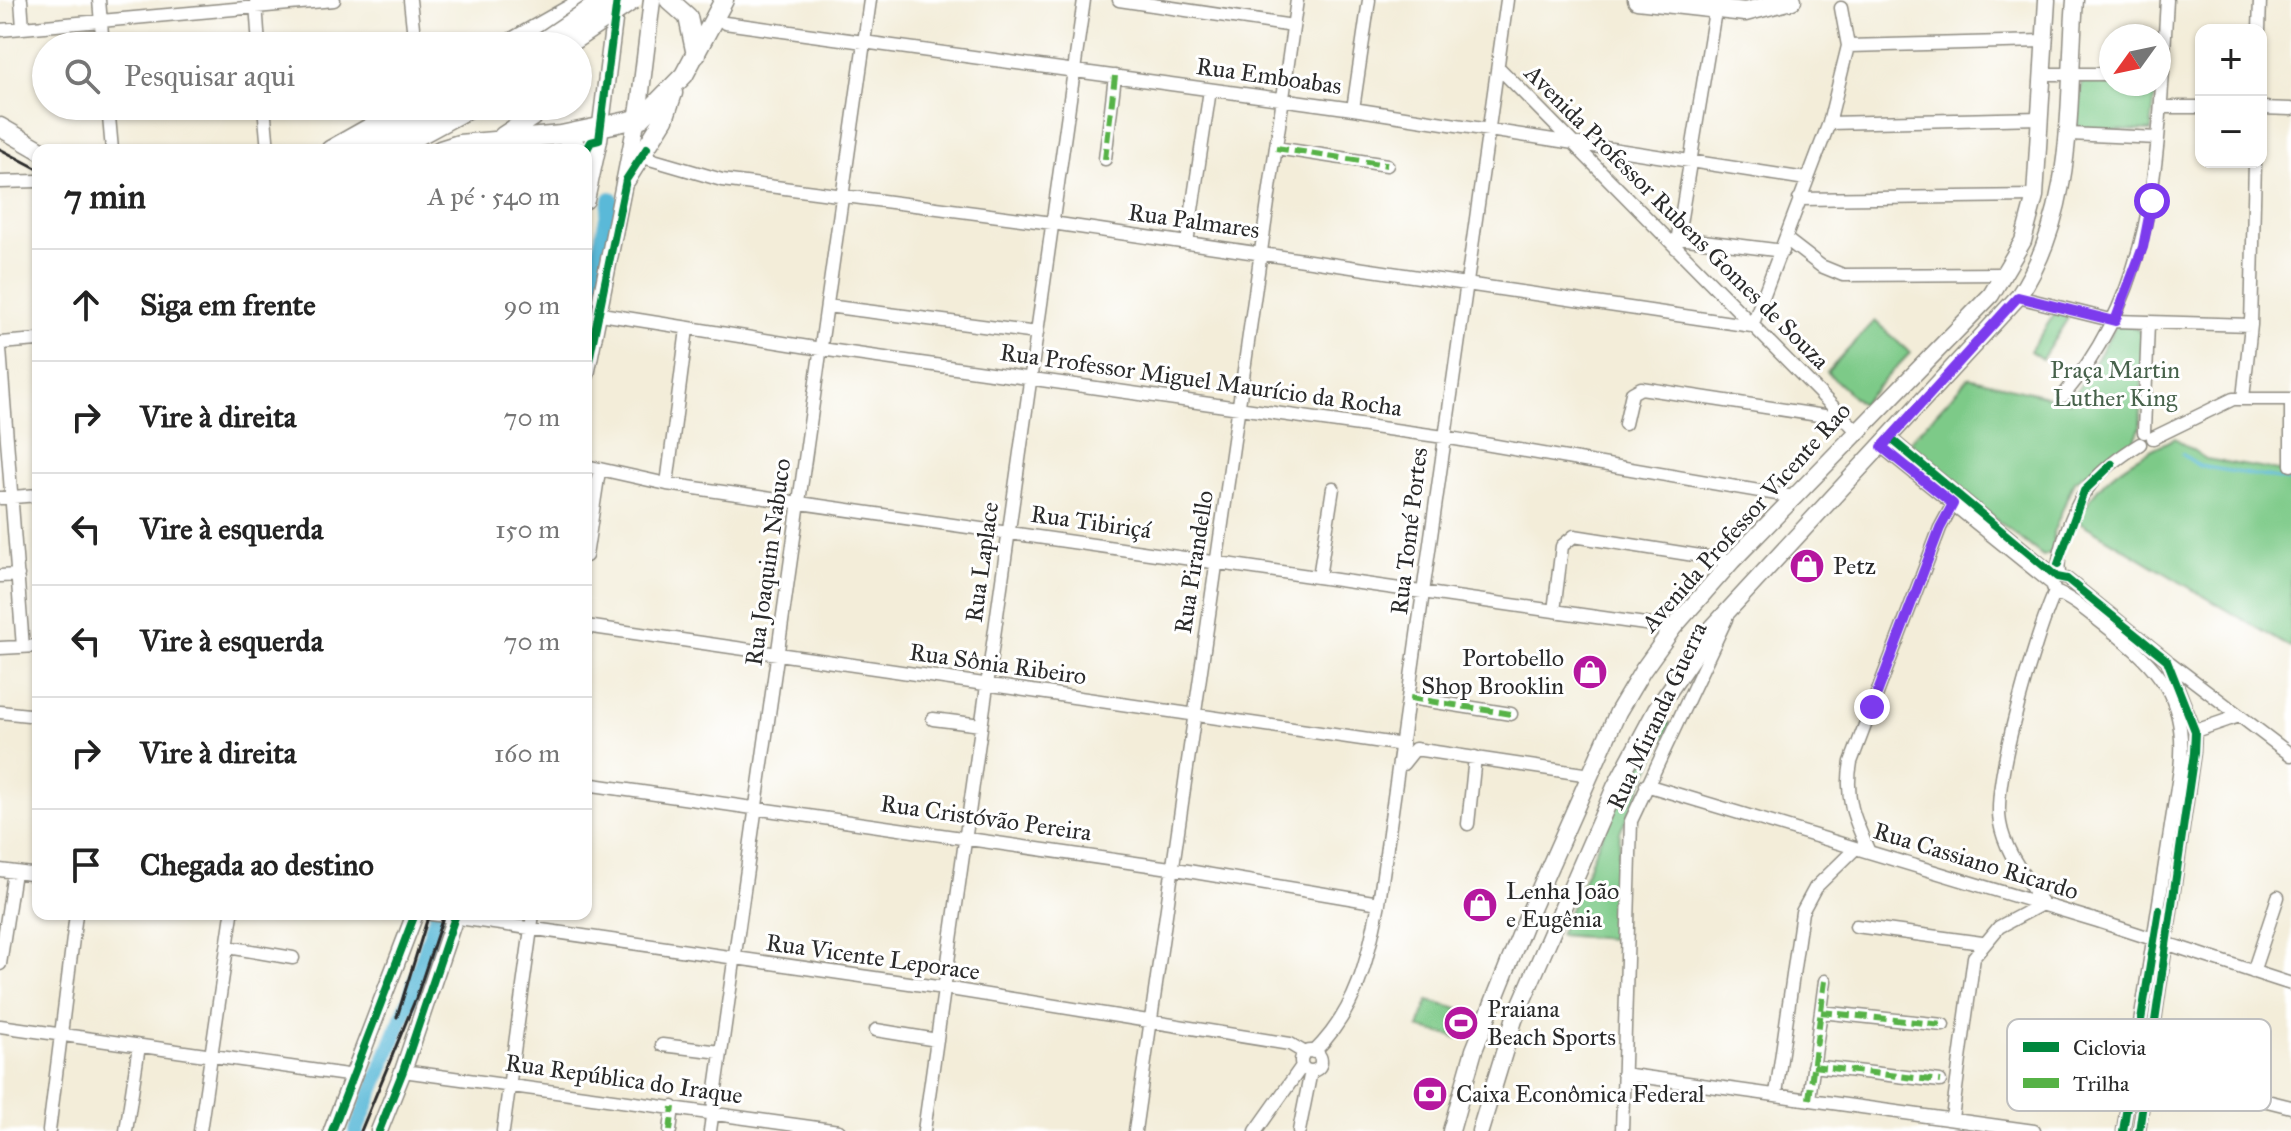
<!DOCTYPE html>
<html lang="pt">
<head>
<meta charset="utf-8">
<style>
  :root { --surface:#fff; --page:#f2f2f2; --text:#222; --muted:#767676; --line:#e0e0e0 }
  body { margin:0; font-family:"IM FELL Great Primer",serif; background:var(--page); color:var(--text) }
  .controls { position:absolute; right:24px; top:24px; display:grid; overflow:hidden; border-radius:16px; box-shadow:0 2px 6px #0004 }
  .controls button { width:72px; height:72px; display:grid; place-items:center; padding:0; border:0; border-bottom:2px solid var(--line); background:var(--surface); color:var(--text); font:40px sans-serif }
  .compass { position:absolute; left:2099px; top:24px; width:72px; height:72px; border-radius:50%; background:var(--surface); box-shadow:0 2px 6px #0004; rotate:237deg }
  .stop { position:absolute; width:24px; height:24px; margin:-18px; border:6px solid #7c3aed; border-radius:50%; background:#fff }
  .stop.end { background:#7c3aed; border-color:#fff; box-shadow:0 2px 8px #0008 }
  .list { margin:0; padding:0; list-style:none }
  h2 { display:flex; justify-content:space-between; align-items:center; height:104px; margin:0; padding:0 32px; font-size:34px }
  h2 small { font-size:26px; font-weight:400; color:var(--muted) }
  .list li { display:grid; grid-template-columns:52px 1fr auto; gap:24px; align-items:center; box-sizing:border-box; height:112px; padding:0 32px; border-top:2px solid var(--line) }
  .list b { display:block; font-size:30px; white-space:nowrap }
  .list em { font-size:26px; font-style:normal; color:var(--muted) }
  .icon { flex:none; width:44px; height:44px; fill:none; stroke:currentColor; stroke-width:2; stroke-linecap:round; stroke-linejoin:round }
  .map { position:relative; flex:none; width:2291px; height:1131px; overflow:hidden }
  .search { position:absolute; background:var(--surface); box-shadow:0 2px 6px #0004; left:32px; top:32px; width:560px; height:88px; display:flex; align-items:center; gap:20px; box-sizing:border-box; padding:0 28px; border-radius:44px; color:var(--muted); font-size:30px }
  .panel { position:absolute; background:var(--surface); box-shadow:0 2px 6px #0004; left:32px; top:144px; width:560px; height:776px; border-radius:16px }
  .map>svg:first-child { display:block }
  .green { fill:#7dca88; stroke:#547a5a; stroke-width:2 }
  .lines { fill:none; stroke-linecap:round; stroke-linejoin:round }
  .stream { stroke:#5ab9d8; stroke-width:3 }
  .river { stroke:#5ab9d8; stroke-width:16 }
  .minor-casing { stroke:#8f8c82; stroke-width:15 }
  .major-casing { stroke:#8f8c82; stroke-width:19 }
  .highway-casing { stroke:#8f8c82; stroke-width:21 }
  .minor { stroke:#fff; stroke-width:12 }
  .major { stroke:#fff; stroke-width:16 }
  .highway { stroke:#fff; stroke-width:18 }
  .rail { stroke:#2b2b2b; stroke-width:3 }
  .highway-bridge-casing { stroke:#8f8c82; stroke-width:21; stroke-linecap:butt }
  .highway-bridge { stroke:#fff; stroke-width:18 }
  .quiet { stroke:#56b246; stroke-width:6; stroke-dasharray:12 6; stroke-linecap:butt }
  .cycleway-casing { stroke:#fff; stroke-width:13 }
  .cycleway { stroke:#00873e; stroke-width:8 }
  .route { stroke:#7c3aed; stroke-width:10 }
  .labels { text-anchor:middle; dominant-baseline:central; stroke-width:6; stroke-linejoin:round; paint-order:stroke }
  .street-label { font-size:24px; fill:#2b2b2b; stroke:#fff }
  .park-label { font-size:24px; fill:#48634c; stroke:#fff }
  .poi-label { font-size:24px; fill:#2b2b2b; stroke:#fff; text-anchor:start }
  .key { fill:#fff; stroke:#bfbfbf; stroke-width:2 }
  .key-label { font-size:22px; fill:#2b2b2b }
</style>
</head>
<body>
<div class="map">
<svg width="2291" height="1131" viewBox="0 0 2291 1131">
  <rect width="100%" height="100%" fill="#fff"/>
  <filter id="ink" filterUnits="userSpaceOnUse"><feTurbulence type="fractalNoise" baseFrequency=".0125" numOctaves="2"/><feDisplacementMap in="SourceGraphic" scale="16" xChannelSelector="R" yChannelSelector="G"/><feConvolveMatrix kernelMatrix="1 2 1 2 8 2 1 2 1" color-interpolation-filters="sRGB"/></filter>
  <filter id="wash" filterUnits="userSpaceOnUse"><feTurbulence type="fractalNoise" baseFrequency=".006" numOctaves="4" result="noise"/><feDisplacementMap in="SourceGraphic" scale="32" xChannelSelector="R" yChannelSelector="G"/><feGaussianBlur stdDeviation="1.8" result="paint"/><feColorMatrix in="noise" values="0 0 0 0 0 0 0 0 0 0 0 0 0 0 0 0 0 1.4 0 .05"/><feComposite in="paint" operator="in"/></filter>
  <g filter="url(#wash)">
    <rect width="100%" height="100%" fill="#f3edd9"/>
    <path class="green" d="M2082,81l74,3 -5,47 -74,-1z
      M2057,310l11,8 -26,41 -12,-8z
      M1875,321l35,32 -49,51 -34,-32z
      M2117,324l19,4 8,9 -4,91 -6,14 -60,39 -21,52 2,18 -12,5 -139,-108 65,-71 101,25z
      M2175,438l31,21 85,14v175l-213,-127c20,-45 54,-63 97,-83z
      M1660,718l11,6 -51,108 -8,107 -53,-4 47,-109z
      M1428,1001l39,10 -8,27 -40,-10z"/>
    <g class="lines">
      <path class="stream" d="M2182,454l17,12 92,15"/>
      <path class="river" d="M586,315l25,-116
        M356,1131l55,-135 26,-82"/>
    </g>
  </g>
  <g filter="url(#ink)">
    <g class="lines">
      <defs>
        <path id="minor" d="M21,0l2,28
          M99,0l4,46
          M410,0l5,46
          M1119,0l174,26
          M256,3l3,43
          M725,23l628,86 453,70
          M0,30l334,-30
          M2259,30l1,-30
          M1848,46l197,-5
          M1499,68l358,363
          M2044,74h67
          M108,106l4,44
          M264,106l4,44
          M2161,107h40
          M2261,108l30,1
          M1353,109l16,-109
          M1829,123l211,-5
          M2069,134l89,4
          M1276,148l111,17
          M636,155l86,25 330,43 700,103 77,-203 19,-77 -7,-38
          M1105,159l10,-83
          M0,182l38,-1
          M1799,199l236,-3
          M1679,238l104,13
          M1786,239l35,27 22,9 162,-1
          M1187,243l23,-153
          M1676,248l39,-237
          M2018,297l97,24 136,4
          M827,306l210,27
          M601,314l220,35 623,88 350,60
          M0,343l38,-3
          M0,349l23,298
          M2063,396c98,-115 95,-254 104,-396
          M2243,398l8,-73 4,-163
          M2291,399v66
          M1625,424l7,-31 9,-5 203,31
          M2144,432l4,-109
          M1890,438l167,139 10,2 100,81 28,71 -1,22 -55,378
          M2153,438l80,-39h58
          M1882,447l170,137 3,8c19,7 36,23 52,35 53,41 81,72 73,142l-57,362
          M586,466l81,18 1006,144
          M667,484l20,-155
          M0,498l38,-3
          M586,556l13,-85
          M0,576l18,-1
          M1319,577l14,-89
          M2060,577c-4,-13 1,-25 4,-37 15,-50 33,-69 76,-96
          M1554,611l8,-65 12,-10 158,25
          M586,626l817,119
          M0,648l38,-2
          M2169,662l122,93
          M1410,698l101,16
          M0,712l38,4
          M933,719l48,6
          M2195,731l44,-15
          M1403,764l12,-15 175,26
          M586,784l584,84 209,35
          M1646,785l452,136 193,63
          M1468,824l7,-67
          M1869,852c-14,-31 -25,-54 -18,-90l89,-234 13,-24
          M0,870l38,5
          M431,914l513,74 346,56 15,9
          M1856,926l126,17
          M228,947l65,11
          M0,964l14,-92
          M2253,972l25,-75
          M1821,1012l122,13
          M0,1026l354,50
          M876,1030l61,10
          M662,1045l59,7
          M1301 1061a10 10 0 1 1 20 0a10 10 0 1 1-20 0Z
          M1314,1052c43,-42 54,-93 65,-149l128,-903
          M1813,1066l127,15
          M2143,1070l148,37
          M403,1071l436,60
          M1623,1074l411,57
          M1776,1094l26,-182 13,-24 40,-39
          M1809,1099l16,-118
          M1952,1118l22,-161 25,-30 43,-23c-15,-26 -37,-51 -42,-81 -8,-42 36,-189 55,-231
          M49,1131l27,-217
          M126,1131l13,-85
          M200,1131l32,-217
          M503,1131l30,-217
          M670,1131l3,-24
          M710,1131l160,-1131
          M924,1131l160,-1131
          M1135,1131l162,-1131
          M1256,1131l46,-65
          M1299,1131l12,-60
          M1622,1131l9,-310 95,-202"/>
        <path id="major" d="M586,200l13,-60 17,-136
          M586,375l53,-267 13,-108
          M332,1131l83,-217
          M379,1131l24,-60 53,-157
          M1451,1131l23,-81 53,-132 91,-206 25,-42 30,-42 59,-67 259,-266 32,-54 12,-45 12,-196
          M1480,1131l34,-111 101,-233 41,-77 57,-83 305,-330c59,-88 49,-196 57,-297"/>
        <path id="highway" d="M669,0l19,17 8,38
          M1637,0l108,12 47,-12
          M505,46l81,-46
          M0,127l40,23
          M561,135l12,6 5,9
          M503,136l29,-19 9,-11
          M330,150l78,-44
          M351,150l35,-13 58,-31
          M392,150l81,-44
          M440,150l19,-6 102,-9 81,-17 42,-43 40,-75
          M626,180l38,-61 9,-26"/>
      </defs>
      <use href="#minor" class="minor-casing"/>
      <use href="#major" class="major-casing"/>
      <use href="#highway" class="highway-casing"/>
      <use href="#minor" class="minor"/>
      <use href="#major" class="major"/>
      <use href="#highway" class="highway"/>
      <path class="rail" d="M0,149l38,20
        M586,259l6,45 -6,52
        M397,1017l32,-103
        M361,1131l55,-133 28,-84"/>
      <defs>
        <path id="highway-bridge" d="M536,46l68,-46
          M565,46l68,-46"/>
      </defs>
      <use href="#highway-bridge" class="highway-bridge-casing"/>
      <use href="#highway-bridge" class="highway-bridge"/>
      <path class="quiet" d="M1276,148l111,17
        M1105,159l10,-83
        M1410,698l101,16
        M1821,1012l122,13
        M1813,1066l127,15
        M1809,1099l16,-118
        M670,1131l3,-24"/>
      <defs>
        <path id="cycleway" d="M586,151l5,-9 8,-2 18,-140
          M586,375l40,-195 21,-32
          M1890,438l167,139 10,2 100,81 28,71 -1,22 -55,378
          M2058,564l26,-73 28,-27
          M332,1131l83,-217
          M379,1131l24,-60 53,-157
          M2123,1131l36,-221"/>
      </defs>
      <use href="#cycleway" class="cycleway-casing"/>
      <use href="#cycleway" class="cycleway"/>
    </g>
  </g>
  <g class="lines" filter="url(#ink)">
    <path class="route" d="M1872,707l68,-179 13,-24 -71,-57 136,-150 97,24 28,-74 9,-46"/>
  </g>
  <defs>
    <symbol id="shop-disc" viewBox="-11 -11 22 22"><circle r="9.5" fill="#b5179e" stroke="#fff"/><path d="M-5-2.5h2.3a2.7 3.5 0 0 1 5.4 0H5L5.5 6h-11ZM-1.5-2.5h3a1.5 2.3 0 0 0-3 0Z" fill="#fff"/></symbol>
    <symbol id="stadium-disc" viewBox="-11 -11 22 22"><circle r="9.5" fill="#b5179e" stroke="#fff"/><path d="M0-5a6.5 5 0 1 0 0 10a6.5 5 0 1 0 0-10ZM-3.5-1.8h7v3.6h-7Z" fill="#fff"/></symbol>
    <symbol id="bank-disc" viewBox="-11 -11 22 22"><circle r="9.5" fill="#b5179e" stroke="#fff"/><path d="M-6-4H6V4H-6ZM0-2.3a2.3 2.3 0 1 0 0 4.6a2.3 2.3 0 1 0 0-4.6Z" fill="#fff"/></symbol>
  </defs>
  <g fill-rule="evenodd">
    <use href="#shop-disc" x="1787" y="546" width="40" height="40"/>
    <use href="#shop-disc" x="1570" y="652" width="40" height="40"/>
    <use href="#shop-disc" x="1460" y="885" width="40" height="40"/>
    <use href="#stadium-disc" x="1441" y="1003" width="40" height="40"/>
    <use href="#bank-disc" x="1410" y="1074" width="40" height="40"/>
  </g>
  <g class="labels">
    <g class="street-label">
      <text transform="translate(1269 76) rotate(8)">Rua Emboabas</text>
      <text transform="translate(1677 217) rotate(45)">Avenida Professor Rubens Gomes de Souza</text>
      <text transform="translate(1194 221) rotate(8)">Rua Palmares</text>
      <text transform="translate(1201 380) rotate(8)">Rua Professor Miguel Maurício da Rocha</text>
      <text transform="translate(1746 517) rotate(-48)">Avenida Professor Vicente Rao</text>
      <text transform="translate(1091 522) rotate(8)">Rua Tibiriçá</text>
      <text transform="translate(1409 531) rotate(-83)">Rua Tomé Portes</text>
      <text transform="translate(768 562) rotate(-82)">Rua Joaquim Nabuco</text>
      <text transform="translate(982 562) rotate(-82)">Rua Laplace</text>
      <text transform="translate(1194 562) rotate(-81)">Rua Pirandello</text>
      <text transform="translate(998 664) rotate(8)">Rua Sônia Ribeiro</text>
      <text transform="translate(1657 716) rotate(-65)">Rua Miranda Guerra</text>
      <text transform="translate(986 818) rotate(8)">Rua Cristóvão Pereira</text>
      <text transform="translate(1976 861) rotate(17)">Rua Cassiano Ricardo</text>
      <text transform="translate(873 957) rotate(8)">Rua Vicente Leporace</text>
      <text transform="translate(624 1079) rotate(8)">Rua República do Iraque</text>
    </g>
    <g class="park-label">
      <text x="2115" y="370">Praça Martin<tspan x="2115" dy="28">Luther King</tspan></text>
    </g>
    <g class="poi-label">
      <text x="1833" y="566">Petz</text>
      <text x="1564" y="658" text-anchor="end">Portobello<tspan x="1564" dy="28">Shop Brooklin</tspan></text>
      <text x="1506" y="891">Lenha João<tspan x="1506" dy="28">e Eugênia</tspan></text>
      <text x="1487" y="1009">Praiana<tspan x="1487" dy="28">Beach Sports</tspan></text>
      <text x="1456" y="1094">Caixa Econômica Federal</text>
    </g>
  </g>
  <rect x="2007" y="1019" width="264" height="92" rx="12" class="key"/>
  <rect x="2023" y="1042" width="36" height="10" fill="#00873e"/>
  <rect x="2023" y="1078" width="36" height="10" fill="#56b246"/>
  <g class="key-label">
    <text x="2073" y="1055">Ciclovia</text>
    <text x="2073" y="1091">Trilha</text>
  </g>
</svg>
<div class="controls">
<button>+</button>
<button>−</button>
</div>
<svg class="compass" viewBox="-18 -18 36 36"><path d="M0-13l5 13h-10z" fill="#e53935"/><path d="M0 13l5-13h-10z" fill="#767676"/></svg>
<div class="stop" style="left:2152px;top:201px"></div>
<div class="stop end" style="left:1872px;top:707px"></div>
<div class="search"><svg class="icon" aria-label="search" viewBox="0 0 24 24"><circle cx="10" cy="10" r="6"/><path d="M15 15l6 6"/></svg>Pesquisar aqui</div>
<section class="panel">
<h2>7 min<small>A pé · 540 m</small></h2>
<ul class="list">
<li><svg class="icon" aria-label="ahead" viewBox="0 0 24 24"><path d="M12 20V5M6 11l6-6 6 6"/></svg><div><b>Siga em frente</b></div><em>90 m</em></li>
<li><svg class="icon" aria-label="right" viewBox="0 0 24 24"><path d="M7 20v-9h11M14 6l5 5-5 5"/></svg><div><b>Vire à direita</b></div><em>70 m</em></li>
<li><svg class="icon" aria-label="left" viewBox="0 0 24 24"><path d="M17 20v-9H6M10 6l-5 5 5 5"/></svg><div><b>Vire à esquerda</b></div><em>150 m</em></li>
<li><svg class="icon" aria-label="left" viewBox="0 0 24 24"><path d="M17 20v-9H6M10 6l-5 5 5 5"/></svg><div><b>Vire à esquerda</b></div><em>70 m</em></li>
<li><svg class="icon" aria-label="right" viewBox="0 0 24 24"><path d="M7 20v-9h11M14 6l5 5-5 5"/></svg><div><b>Vire à direita</b></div><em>160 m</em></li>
<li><svg class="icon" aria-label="arrive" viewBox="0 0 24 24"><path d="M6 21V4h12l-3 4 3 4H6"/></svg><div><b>Chegada ao destino</b></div></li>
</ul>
</section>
</div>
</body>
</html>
